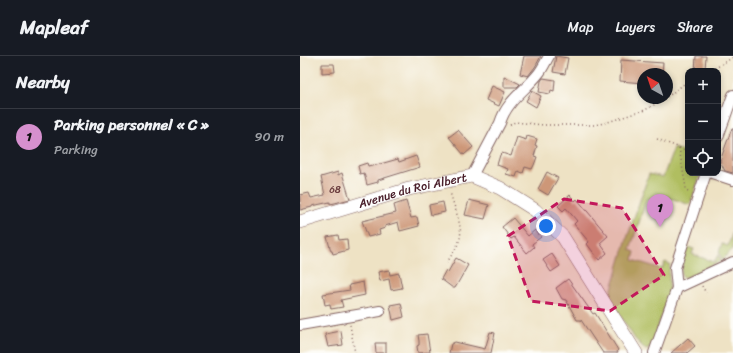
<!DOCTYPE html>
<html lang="en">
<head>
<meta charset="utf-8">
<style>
  :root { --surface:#171b24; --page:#20242c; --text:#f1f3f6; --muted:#9ea1a6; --line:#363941; --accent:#d690ce }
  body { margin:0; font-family:Sriracha,sans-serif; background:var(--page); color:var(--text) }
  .controls { position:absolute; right:12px; top:12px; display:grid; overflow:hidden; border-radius:8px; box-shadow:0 2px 6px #0003 }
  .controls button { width:36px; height:36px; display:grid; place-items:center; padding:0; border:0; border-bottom:1px solid var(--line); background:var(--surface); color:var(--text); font:20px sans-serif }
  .compass { position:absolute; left:337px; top:12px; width:36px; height:36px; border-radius:50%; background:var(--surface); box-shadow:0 2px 6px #0003; rotate:320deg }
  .you { position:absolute; left:246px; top:170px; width:14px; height:14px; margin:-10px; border:3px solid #fff; border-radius:50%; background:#1a73e8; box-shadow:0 0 0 6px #1a73e833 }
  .badge { display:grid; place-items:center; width:26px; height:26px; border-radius:50%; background:var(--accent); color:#111; font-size:13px; font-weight:700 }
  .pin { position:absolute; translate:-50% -33px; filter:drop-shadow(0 1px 2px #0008) }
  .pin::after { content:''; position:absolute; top:21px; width:14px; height:12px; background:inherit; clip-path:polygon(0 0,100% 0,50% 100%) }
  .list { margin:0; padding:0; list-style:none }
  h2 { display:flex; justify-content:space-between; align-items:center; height:52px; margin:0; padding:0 16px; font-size:17px }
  h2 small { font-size:13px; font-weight:400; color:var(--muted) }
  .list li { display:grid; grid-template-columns:26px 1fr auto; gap:12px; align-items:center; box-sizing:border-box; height:56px; padding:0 16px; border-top:1px solid var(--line) }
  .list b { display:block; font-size:15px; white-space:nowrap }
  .list p { margin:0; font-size:13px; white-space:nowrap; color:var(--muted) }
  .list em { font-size:13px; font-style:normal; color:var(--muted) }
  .icon { flex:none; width:22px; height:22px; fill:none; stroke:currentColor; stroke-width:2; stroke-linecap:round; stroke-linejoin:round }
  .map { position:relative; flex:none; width:433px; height:297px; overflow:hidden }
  header { display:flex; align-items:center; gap:24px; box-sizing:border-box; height:56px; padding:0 20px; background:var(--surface); border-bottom:1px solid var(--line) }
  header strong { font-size:19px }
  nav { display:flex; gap:22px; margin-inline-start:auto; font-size:14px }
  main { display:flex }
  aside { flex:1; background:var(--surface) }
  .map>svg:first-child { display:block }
  .green { fill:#b0be60; stroke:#7d6e46 }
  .building { fill:#cd9778 }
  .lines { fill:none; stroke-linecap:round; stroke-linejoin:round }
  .minor-casing { stroke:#836361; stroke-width:12 }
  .major-casing { stroke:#836361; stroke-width:14 }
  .path { stroke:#836361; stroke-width:1.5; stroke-dasharray:1 3; stroke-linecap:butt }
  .minor { stroke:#fff; stroke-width:10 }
  .major { stroke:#fff; stroke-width:13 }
  .marked { fill:#c2185b; fill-opacity:0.2; stroke:#c2185b; stroke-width:3; stroke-dasharray:8 5; stroke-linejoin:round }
  .labels { text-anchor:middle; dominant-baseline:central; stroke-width:4; stroke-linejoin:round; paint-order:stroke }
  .number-label { font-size:10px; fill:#6b3d3e }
  .street-label { font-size:12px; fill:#4a1f2b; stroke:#fdfcf7 }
</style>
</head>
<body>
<header>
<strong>Mapleaf</strong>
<nav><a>Map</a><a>Layers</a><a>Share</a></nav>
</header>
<main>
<aside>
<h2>Nearby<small></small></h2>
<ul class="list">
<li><span class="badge">1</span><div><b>Parking personnel « C »</b><p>Parking</p></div><em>90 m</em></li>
</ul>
</aside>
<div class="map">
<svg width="433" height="297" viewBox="0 0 433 297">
  <rect width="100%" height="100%" fill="#fdfcf7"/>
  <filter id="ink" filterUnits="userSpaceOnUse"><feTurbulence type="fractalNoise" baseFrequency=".025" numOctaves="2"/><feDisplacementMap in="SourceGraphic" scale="8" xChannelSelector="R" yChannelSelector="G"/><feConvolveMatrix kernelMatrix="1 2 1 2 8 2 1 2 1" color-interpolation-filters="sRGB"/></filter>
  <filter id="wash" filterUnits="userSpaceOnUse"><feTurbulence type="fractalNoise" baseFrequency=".012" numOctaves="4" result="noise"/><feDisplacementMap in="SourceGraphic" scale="16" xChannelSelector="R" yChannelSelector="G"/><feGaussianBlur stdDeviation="0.9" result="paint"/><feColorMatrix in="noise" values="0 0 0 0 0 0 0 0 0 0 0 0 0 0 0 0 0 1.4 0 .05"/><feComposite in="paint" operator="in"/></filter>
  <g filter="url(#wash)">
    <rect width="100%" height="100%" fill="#eee2c4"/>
    <path class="green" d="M374,92l14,5v20h13l-11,32 -34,-12 -3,7 -6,-2 -17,52 5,2 -2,8 29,9 3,-7 5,2c-2,10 0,19 -1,30l-17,50 -3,4 -3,2 -11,-11 -27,-43 3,-4 16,-54 22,-64 14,3z
      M433,175v18l-11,11 -3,-8 3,-8 6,2z
      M388,191l6,2 -2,5 22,8 4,-7 3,6 -36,17 -3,-2 -1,-2 2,-13z"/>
    <g id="blocks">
      <path class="building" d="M224,0h17l-6,11 -7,9 -8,-2z
        M256,0l12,2 -3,16 -12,-2z
        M396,0h10l-1,13 -5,2h-5z
        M321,4l42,3 -1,11h-19v9l-23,-2z
        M22,8h12l1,8 -13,1z
        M204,20l16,8 -3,3h-13z
        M243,22l12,2 -1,11 -3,-1 -1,4 -11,-2 2,-11z
        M192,30l13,6 -6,14 -13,-6z
        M232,35l9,5 -5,11 -10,-6z
        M432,72h1v45l-8,-2 -5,-10z
        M158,74l15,17 -9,8 -15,-18z
        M227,80l10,3 -2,6 2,1 -3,10 3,1 -3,8 -2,4 -7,-2 -2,6 -5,-2 -2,6 -10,-3 2,-5 -11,-4 3,-10 2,-2 9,3 6,-19 9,3z
        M116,100l4,11 -42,13v2l-11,3 -3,-12 -4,1 -2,-8 9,-3 1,3 4,-1 1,1 25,-7 1,3z
        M38,116v3l4,-2 8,26 -15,4 -5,1v-2l-18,4v1l-12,3v-15l9,-2 2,5 14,-3 -4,-18z
        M247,116l11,6 -10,17 -10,-6z
        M270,139l5,6 2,-2 31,37 -8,7 7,10 -8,7 -12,-16 2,-2 -15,-18 3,-3 -11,-13 -3,3 -5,-5z
        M169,144l20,5 -4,14 -20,-4z
        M106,145l5,17 6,-1 2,9 -19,5 -2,-9 -13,4v2l-6,2 1,4 -12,3 -6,-16 34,-8 -2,-8z
        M143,146l2,10 -14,3 -2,-10z
        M213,162l15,18 7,-6 6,7 -9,7 2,3 -7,6 -13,-16 -3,2 -9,-12z
        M38,179l1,5 8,-1 1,11 -15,4 -1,-3h-1l-4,-14z
        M252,198l8,12 -9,6 -8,-12z
        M156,202l12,7 -13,23h-2l-12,-9 5,-9 2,2z
        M89,214l1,5 9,-2 3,15 -11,2 -2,-11 -9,2 -2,-9z
        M268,223l25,35 2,-1 23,37 -1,1 1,2h-15l-22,-33h-4l-11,-20 -4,-1 -6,-11z
        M63,226l2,13 -24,5 2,7 -12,2 -1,-5 -5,1 -2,-11 27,-4 -1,-5z
        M101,247l3,14 -11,3 -3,-15z
        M41,275l2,14 -15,2 -3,-13z
        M190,276l5,1 -4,20h-42l2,-9 4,-2 30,7z
        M127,278l3,18 -12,1 -1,-7 2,-1v-4l-1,-6z
        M388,282l7,8 -8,7h-16z
        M75,287h11v10h-10z"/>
    </g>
  </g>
  <g filter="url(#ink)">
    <use href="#blocks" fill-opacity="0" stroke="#836361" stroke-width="1"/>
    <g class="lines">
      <defs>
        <path id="minor" d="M418,81l15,-42
          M412,117l21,7
          M172,120l28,-53c7,-23 26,-33 39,-50 4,-5 7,-12 10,-17
          M377,232l-2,-20 2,-6 29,-89
          M0,269l80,-14
          M354,297l23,-65 56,-26"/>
        <g id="major">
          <path id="s1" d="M0,166l109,-33 63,-13 28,12 35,22 28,27 73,116"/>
        </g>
      </defs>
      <use href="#minor" class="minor-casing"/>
      <use href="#major" class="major-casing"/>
      <path class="path" d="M407,15l12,-5 14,-9
        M367,41l21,-16
        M210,69l5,-3 29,3h51l13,-3 37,-12 21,-12
        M357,83l31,12
        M379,92l7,40 1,3 3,-1
        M147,207c4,-8 11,-16 13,-25 3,-11 -7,-34 -10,-46
        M402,230l4,7
        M50,269l5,28"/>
      <use href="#minor" class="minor"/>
      <use href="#major" class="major"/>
    </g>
  </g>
  <path class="marked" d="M264,143l58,9 42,67 -54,36 -79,-10 -23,-65z"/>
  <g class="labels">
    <g class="number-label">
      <text x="35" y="134">68</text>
    </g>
    <g class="street-label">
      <text stroke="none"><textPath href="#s1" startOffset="117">Avenue du Roi Albert</textPath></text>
    </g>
  </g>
</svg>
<div class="controls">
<button>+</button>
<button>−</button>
<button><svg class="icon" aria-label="locate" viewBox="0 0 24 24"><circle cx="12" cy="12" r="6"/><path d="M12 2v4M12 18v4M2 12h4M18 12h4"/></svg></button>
</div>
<svg class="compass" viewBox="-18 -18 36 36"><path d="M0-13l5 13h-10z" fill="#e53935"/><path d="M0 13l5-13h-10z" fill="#9ea1a6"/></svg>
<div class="you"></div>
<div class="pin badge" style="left:360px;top:171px">1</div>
</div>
</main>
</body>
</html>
